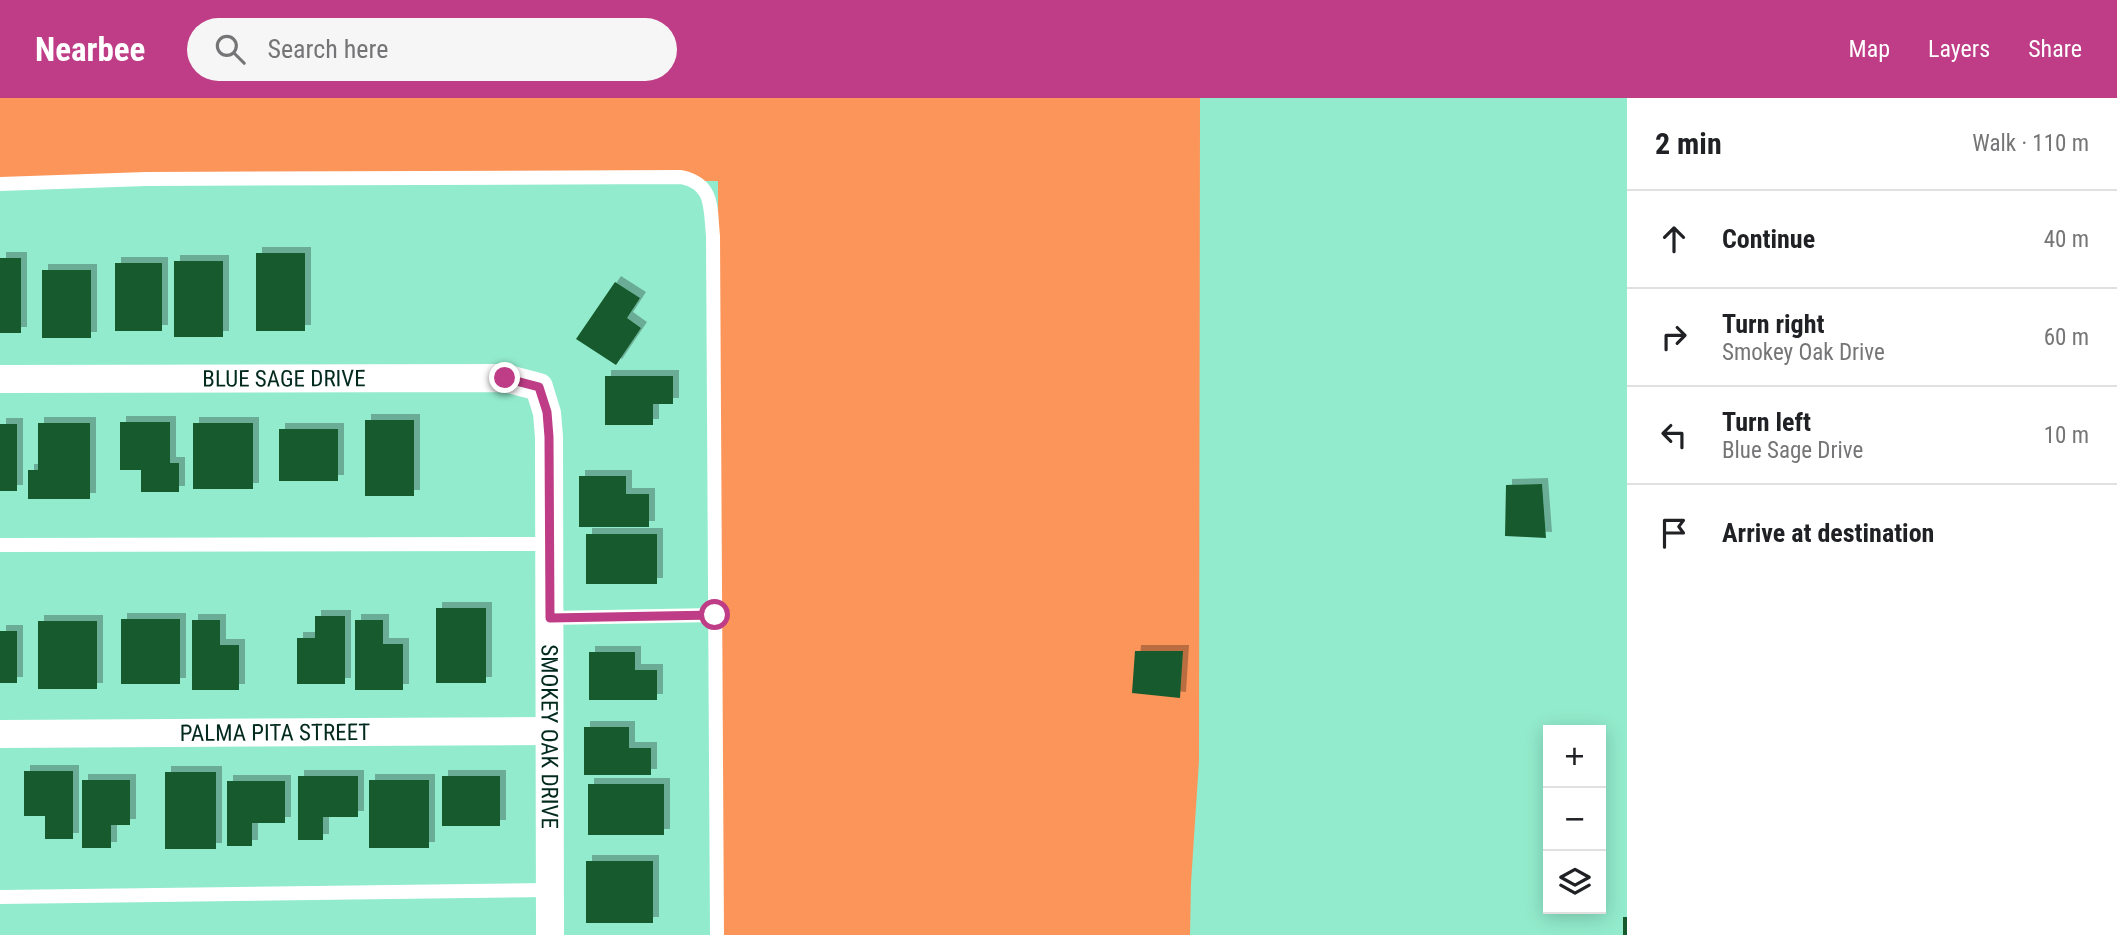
<!DOCTYPE html>
<html lang="en">
<head>
<meta charset="utf-8">
<style>
  :root { --surface:#fff; --page:#f6f6f6; --text:#202124; --muted:#757577; --line:#e0e0e0; --accent:#be3d86 }
  body { margin:0; font-family:"Roboto Condensed",sans-serif; background:var(--page); color:var(--text) }
  .controls { position:absolute; right:21px; bottom:21px; display:grid; overflow:hidden; border-radius:0px; box-shadow:0 4px 18px #0003 }
  .controls button { width:63px; height:63px; display:grid; place-items:center; padding:0; border:0; border-bottom:2px solid var(--line); background:var(--surface); color:var(--text); font:35px sans-serif }
  .stop { position:absolute; width:21px; height:21px; margin:-16px; border:5px solid #be3d86; border-radius:50%; background:#fff }
  .stop.end { background:#be3d86; border-color:#fff; box-shadow:0 2px 7px #0008 }
  .list { margin:0; padding:0; list-style:none }
  h2 { display:flex; justify-content:space-between; align-items:center; height:91px; margin:0; padding:0 28px; font-size:30px }
  h2 small { font-size:23px; font-weight:400; color:var(--muted) }
  .list li { display:grid; grid-template-columns:46px 1fr auto; gap:21px; align-items:center; box-sizing:border-box; height:98px; padding:0 28px; border-top:2px solid var(--line) }
  .list b { display:block; font-size:26px; white-space:nowrap }
  .list p { margin:0; font-size:23px; white-space:nowrap; color:var(--muted) }
  .list em { font-size:23px; font-style:normal; color:var(--muted) }
  .icon { flex:none; width:38px; height:38px; fill:none; stroke:currentColor; stroke-width:2; stroke-linecap:round; stroke-linejoin:round }
  .map { position:relative; flex:none; width:1627px; height:837px; overflow:hidden }
  header { display:flex; align-items:center; gap:42px; box-sizing:border-box; height:98px; padding:0 35px; background:var(--accent); color:#fff }
  header strong { font-size:33px }
  nav { display:flex; gap:38px; margin-inline-start:auto; font-size:24px }
  .search { width:490px; height:63px; background:var(--page); display:flex; align-items:center; gap:18px; box-sizing:border-box; padding:0 24px; border-radius:38px; color:var(--muted); font-size:26px }
  main { display:flex }
  aside { flex:1; background:var(--surface) }
  .map>svg:first-child { display:block }
  .green { fill:#fc9559 }
  .building { fill:#195a2d; filter:url(#shadow) }
  .lines { fill:none; stroke-linecap:round; stroke-linejoin:round }
  .lane { stroke:#fff; stroke-width:14 }
  .street { stroke:#fff; stroke-width:28 }
  .route { stroke:#be3d86; stroke-width:9 }
  .labels { text-anchor:middle; dominant-baseline:central; stroke-width:7; stroke-linejoin:round; paint-order:stroke }
  .street-label { font-size:23px; fill:#01291e; stroke:#9ff8d9 }
</style>
</head>
<body>
<header>
<strong>Nearbee</strong>
<div class="search"><svg class="icon" aria-label="search" viewBox="0 0 24 24"><circle cx="10" cy="10" r="6"/><path d="M15 15l6 6"/></svg>Search here</div>
<nav><a>Map</a><a>Layers</a><a>Share</a></nav>
</header>
<main>
<div class="map">
<svg width="1627" height="837" viewBox="0 0 1627 837">
  <defs>
    <filter id="shadow"><feDropShadow dx="6" dy="-6" stdDeviation="0" flood-color="#0004"/></filter>
  </defs>
  <rect width="100%" height="100%" fill="#92ebcc"/>
  <path class="green" d="M0,0h1200l-1,663 -8,122 -1,52h-470l-2,-754 -718,1z"/>
  <path class="building" d="M256,155h49v78h-49z
    M0,160h21v75h-21z
    M174,163h49v76h-49z
    M115,165h47v68h-47z
    M42,172h49v68h-49z
    M615,184l25,16 -13,20 14,10 -25,37 -40,-26z
    M605,278h68v28h-20v21h-48z
    M365,322h49v76h-49z
    M120,324h50v41h9v29h-38v-22h-21z
    M38,325h52v76h-62v-29h10z
    M193,325h60v66h-60z
    M0,326h17v67h-17z
    M279,331h59v52h-59z
    M579,378h47v18h23v33h-70z
    M1542,386l4,54 -41,-2 1,-51z
    M586,436h71v50h-71z
    M436,510h50v75h-50z
    M315,518h30v68h-48v-46h18z
    M121,521h59v65h-59z
    M192,522h28v25h19v45h-47z
    M355,522h28v24h20v46h-48z
    M38,523h59v68h-59z
    M0,533h17v52h-17z
    M1135,553h48l-3,47 -48,-5z
    M589,554h46v18h22v30h-68z
    M584,629h45v21h22v27h-67z
    M24,673h49v68h-28v-23h-21z
    M165,674h51v77h-51z
    M298,678h60v41h-35v23h-25z
    M442,678h58v50h-58z
    M82,682h48v45h-19v23h-29z
    M369,682h60v68h-60z
    M227,683h58v42h-33v23h-25z
    M588,686h76v51h-76z
    M586,763h67v62h-67z
    M1623,819h4v18h-4z"/>
  <g class="lines">
    <path class="lane" d="M0,86l146,-5 535,-2c33,7 29,30 32,59l4,699
      M0,447l549,-1
      M549,520l166,-3
      M0,799l550,-7"/>
    <g class="street">
      <path id="s1" d="M0,281l505,-1 34,9 8,26 2,24 1,498"/>
      <path id="s2" d="M0,636l549,-3"/>
    </g>
  </g>
  <g class="lines">
    <path class="route" d="M505,280l34,9 8,25 2,25 1,181 165,-3"/>
  </g>
  <g class="labels">
    <g class="street-label">
      <text stroke="none"><textPath href="#s1" startOffset="284">BLUE SAGE DRIVE</textPath></text>
      <text stroke="none"><textPath href="#s2" startOffset="275">PALMA PITA STREET</textPath></text>
      <text stroke="none"><textPath href="#s1" startOffset="891">SMOKEY OAK DRIVE</textPath></text>
    </g>
  </g>
</svg>
<div class="controls">
<button>+</button>
<button>−</button>
<button><svg class="icon" aria-label="layers" viewBox="0 0 24 24"><path d="M12 4l9 5-9 5-9-5zM3 14l9 5 9-5"/></svg></button>
</div>
<div class="stop" style="left:715px;top:517px"></div>
<div class="stop end" style="left:505px;top:280px"></div>
</div>
<aside>
<h2>2 min<small>Walk · 110 m</small></h2>
<ul class="list">
<li><svg class="icon" aria-label="ahead" viewBox="0 0 24 24"><path d="M12 20V5M6 11l6-6 6 6"/></svg><div><b>Continue</b></div><em>40 m</em></li>
<li><svg class="icon" aria-label="right" viewBox="0 0 24 24"><path d="M7 20v-9h11M14 6l5 5-5 5"/></svg><div><b>Turn right</b><p>Smokey Oak Drive</p></div><em>60 m</em></li>
<li><svg class="icon" aria-label="left" viewBox="0 0 24 24"><path d="M17 20v-9H6M10 6l-5 5 5 5"/></svg><div><b>Turn left</b><p>Blue Sage Drive</p></div><em>10 m</em></li>
<li><svg class="icon" aria-label="arrive" viewBox="0 0 24 24"><path d="M6 21V4h12l-3 4 3 4H6"/></svg><div><b>Arrive at destination</b></div></li>
</ul>
</aside>
</main>
</body>
</html>
